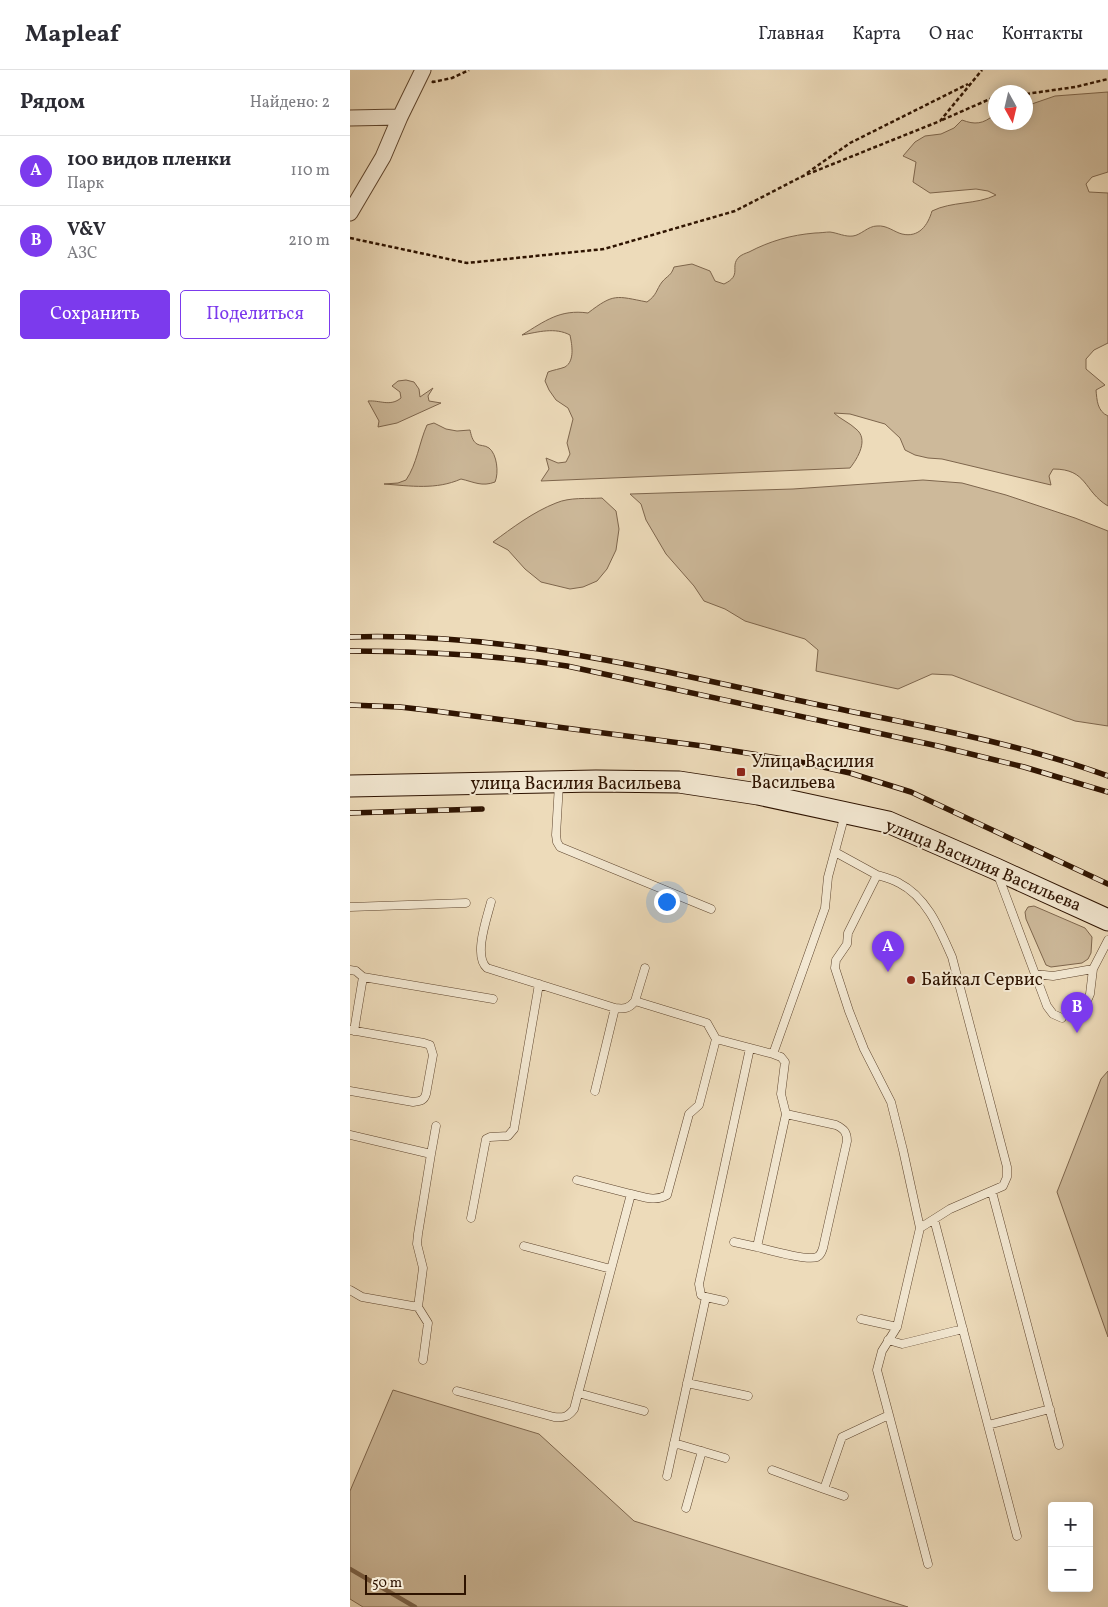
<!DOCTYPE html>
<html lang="ru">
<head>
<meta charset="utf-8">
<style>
  :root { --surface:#fff; --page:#f7f7f7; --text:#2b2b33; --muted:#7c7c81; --line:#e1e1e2; --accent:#7c3aed }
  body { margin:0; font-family:Vollkorn,serif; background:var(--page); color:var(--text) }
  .controls { position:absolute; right:15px; bottom:15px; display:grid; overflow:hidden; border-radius:5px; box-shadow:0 2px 12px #0003 }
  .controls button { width:45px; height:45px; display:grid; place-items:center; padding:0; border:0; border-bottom:1px solid var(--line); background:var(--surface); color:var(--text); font:25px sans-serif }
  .compass { position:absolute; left:638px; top:15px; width:45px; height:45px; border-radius:50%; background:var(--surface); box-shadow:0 2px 12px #0003; rotate:172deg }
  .scale { position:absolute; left:15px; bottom:12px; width:101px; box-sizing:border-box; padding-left:5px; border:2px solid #2e1300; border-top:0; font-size:14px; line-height:18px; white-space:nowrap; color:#2e1300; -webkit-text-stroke:4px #f3e8d2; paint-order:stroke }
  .you { position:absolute; left:316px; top:831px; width:18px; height:18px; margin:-12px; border:4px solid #fff; border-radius:50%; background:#1a73e8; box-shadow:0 0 0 8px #1a73e833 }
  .badge { display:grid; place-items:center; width:32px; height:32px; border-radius:50%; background:var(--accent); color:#fff; font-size:16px; font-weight:700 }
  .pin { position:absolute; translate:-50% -41px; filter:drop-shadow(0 1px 2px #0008) }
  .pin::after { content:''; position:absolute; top:26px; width:18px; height:15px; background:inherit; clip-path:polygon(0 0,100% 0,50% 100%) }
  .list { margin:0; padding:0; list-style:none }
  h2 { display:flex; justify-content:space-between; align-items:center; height:65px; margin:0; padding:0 20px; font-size:21px }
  h2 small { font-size:16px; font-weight:400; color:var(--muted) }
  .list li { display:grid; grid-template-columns:32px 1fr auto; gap:15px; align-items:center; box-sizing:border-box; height:70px; padding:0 20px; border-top:1px solid var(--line) }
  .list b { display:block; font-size:19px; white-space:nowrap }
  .list p { margin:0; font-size:16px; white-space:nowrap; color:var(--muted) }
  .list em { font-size:16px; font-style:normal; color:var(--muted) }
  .actions { display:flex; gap:10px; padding:15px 20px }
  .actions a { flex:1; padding:11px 0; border:1px solid var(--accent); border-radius:5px; text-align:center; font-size:18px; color:var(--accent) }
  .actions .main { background:var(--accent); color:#fff }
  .map { position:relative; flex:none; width:758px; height:1537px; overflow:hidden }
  header { display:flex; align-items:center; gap:30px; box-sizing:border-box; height:70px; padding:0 25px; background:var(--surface); border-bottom:1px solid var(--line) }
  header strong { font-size:24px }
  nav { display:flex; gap:28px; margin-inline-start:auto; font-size:18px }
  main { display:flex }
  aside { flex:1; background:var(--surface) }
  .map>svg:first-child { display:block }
  .green { fill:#cdb99a; stroke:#7e664d }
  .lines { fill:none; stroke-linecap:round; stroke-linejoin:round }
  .stream { stroke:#7a624a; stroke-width:4.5 }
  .lane-casing { stroke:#5e452e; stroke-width:9 }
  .street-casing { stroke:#5e452e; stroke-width:17 }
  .secondary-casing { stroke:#2e1300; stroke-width:23 }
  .path { stroke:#2e1300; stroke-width:2.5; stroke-dasharray:4 2.5; stroke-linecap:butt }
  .lane { stroke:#f3e8d2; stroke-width:8 }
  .street { stroke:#f3e8d2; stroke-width:15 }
  .secondary { stroke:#f3e8d2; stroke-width:21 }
  .rail-casing { stroke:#2e1300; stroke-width:5.5 }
  .rail { stroke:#f3e8d2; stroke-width:4; stroke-dasharray:11; stroke-linecap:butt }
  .poi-dot { fill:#8f2418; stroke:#f3e8d2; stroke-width:2 }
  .labels { text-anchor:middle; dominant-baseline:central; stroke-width:4; stroke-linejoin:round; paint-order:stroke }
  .poi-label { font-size:18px; fill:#2e1300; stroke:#f3e8d2; text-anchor:start }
  .street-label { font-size:18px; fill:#2e1300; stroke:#f3e8d2 }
</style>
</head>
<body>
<header>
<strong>Mapleaf</strong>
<nav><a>Главная</a><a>Карта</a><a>О нас</a><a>Контакты</a></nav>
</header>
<main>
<aside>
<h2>Рядом<small>Найдено: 2</small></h2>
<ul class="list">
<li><span class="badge">A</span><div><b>100 видов пленки</b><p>Парк</p></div><em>110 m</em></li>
<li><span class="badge">B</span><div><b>V&amp;V</b><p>АЗС</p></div><em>210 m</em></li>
</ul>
<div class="actions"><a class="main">Сохранить</a><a>Поделиться</a></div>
</aside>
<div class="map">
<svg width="758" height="1537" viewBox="0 0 758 1537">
  <rect width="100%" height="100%" fill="#eddbba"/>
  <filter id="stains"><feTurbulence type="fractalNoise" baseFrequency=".004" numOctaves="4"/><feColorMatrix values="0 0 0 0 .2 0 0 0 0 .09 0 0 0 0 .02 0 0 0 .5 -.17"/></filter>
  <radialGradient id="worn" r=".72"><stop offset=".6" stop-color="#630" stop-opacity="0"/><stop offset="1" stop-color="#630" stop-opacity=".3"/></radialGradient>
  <path class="green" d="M758,22v80l-16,5 -6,7 3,8 19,1v150l-14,7 -8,9v10l19,16 -9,5c1,10 1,21 12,26v90c-25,-15 -20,-37 -55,-37l-4,7 2,9 -109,-26 -14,-1 -13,-3 -10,-5 -5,-12 -15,-14 -35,-10 -16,-1c6,6 16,10 22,16 13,10 2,29 -6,39l-309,13 8,-12 -3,-11 12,5 8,-1 4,-8 -3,-11 6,-24 -5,-11 -12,-8 -7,-10 -4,-9 3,-9c5,-2 12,-3 17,-5 10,-6 7,-22 5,-32 -15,-8 -32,-3 -48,0 23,-14 38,-26 66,-22 26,-20 28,-17 59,-11 10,-7 9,-12 15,-20 6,-7 9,-6 12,-15l18,-3 18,7 5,10 9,3c19,-9 5,-17 15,-27 2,-2 7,-4 10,-5 21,-11 42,-17 66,-19 5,0 11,-1 15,-1 8,1 15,5 23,4 8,-1 15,-10 24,-10 10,-1 17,6 25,8 17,4 26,-9 30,-23 20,-10 44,-6 64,-16l-8,-4 -12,-2 -46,4 -17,-11 3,-20 -13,-6 12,-14 10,-6 16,-2 13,-6 8,-8c13,5 21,4 32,-5v-8h1l1,15h30v-16l29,-10z
    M56,310l8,2 5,7 1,8 13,-9 -5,8 1,5 12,2 -44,20 -19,4 1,-6 -11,-20c12,-1 22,6 33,-3l-1,-6 -8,-6 6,-5z
    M84,353l12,6 11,2 13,-1c1,4 2,11 7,14 3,2 8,1 12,4 8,6 10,25 6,34 -13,5 -21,0 -34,-3 -25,11 -50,7 -77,5l14,-1 8,-3c11,-16 13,-37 21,-55z
    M573,410l39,3 44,12 69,23 33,13v195l-33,-5 -123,-46 -20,-1 -34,15 -82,-18 2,-21 -13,-11 -60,-18 -20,-12 -21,-8 -10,-15 -28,-32 -20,-34 -5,-16 -11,-10 163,-5z
    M252,428l14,13 3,18 -3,21 -9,19 -10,12 -14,6 -13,2 -29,-7 -16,-13 -17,-19 -15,-8c19,-14 40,-30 63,-39 14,-6 31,-4 46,-5z
    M684,836l51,22 7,9 -1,16 -3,6 -6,4 -31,4 -5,-2 -20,-46 -1,-7 3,-5z
    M758,1001v266l-51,-145 44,-113z
    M43,1320l146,44 95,87 274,86h-545l-13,-8v-108z"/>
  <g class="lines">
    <path class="stream" d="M0,1499l65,38"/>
    <defs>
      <path id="lane" d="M209,714l-3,51 1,7 3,5 151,62
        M527,805c7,2 15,4 22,8 28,14 41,47 53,74l55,210v10l-4,9 -53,23 -30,19
        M648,805l49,131 6,8 9,4
        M141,832c-4,16 -18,54 -4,66l128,40c9,1 14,1 20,-7l72,22 9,16 57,15 52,-146 3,-31 17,-63
        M0,837l116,-4
        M0,900l6,1 7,6
        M685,904l18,2 40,-7
        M285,931l10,-33
        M731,945l9,-21 3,-25 15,-29
        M0,960l74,13 6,2 3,10 -7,39c-2,7 -6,7 -13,8l-63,-11
        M4,961l9,-54 130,22
        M245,1021l20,-83
        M0,1065l81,19 -13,80 -1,10 6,24 -5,39 10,16 -5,37
        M81,1084l5,-28
        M227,1110l54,14
        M642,1122l67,253
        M121,1148l15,-79 4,-2 18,-1 6,-7 25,-145
        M584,1149l83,317
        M384,1172l23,5 29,-133 -5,-20 4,-32 -4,-5 -8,-3
        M174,1176l87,23
        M407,1177c12,3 50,14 60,10 4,-2 5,-6 6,-9l24,-107c0,-9 -3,-12 -11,-16l-50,-11
        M0,1220l12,7 56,10
        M356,1227l18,4
        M511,1249l36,8
        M538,1270l14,4 61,-15
        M337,1313l61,13
        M107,1321l97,26c10,1 14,0 20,-8l57,-215c13,3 24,8 36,1l22,-81 10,-9 17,-66
        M228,1323l66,18
        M539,1345l39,149
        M638,1355l62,-16
        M324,1373l51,15
        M422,1400l52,19 18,-52 47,-22 -12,-45 5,-19 15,-24 23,-99 -17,-78 -12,-48 -27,-53 -15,-38 -14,-43 1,-8 11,-16 1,-11 29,-58 -42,-23
        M317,1406l39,-179 -5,-2 -2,-11 51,-236
        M474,1419l20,7
        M336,1438l16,-57"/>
      <path id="street" d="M0,48l50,-1
        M0,143l33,-56 17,-40 23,-47"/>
      <path id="secondary" d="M0,716l246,-5 83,1 79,12 130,28 108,47 112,51"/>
    </defs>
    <use href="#lane" class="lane-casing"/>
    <use href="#street" class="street-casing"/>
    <use href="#secondary" class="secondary-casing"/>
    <path class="path" d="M82,11l1,1 19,-4 17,-8
      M676,24l49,-7 33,-8
      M592,50l48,-21 6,-1
      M457,103l43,-30 118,-59
      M0,168l117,25 137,-14 131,-38 68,-35 137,-55 42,-51"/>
    <use href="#lane" class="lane"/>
    <use href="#street" class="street"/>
    <use href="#secondary" class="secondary"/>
    <defs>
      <path id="rail" d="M0,567c156,-5 308,33 460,66 100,21 202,38 298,73
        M0,581c73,0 145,4 217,15l371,80 86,21 84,25
        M0,635l50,2 35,4 268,35 93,15 54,12 61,19 197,92
        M0,743l132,-4"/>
    </defs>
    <use href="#rail" class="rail-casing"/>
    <use href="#rail" class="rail"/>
  </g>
  <g class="poi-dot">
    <rect x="386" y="697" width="10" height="10" rx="2.5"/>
    <circle cx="561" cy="910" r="5"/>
  </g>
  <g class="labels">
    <g class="poi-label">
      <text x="401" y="692">Улица Василия<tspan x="401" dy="21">Васильева</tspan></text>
      <text x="571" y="910">Байкал Сервис</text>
    </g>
    <g class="street-label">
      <text x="226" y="714">улица Василия Васильева</text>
      <text transform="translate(633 796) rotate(23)">улица Василия Васильева</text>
    </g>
  </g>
  <rect width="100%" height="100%" filter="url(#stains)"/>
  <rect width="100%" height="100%" fill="url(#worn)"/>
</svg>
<div class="controls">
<button>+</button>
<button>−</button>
</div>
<svg class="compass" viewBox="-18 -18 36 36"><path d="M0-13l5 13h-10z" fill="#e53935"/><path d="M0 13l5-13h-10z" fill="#7c7c81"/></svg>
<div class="scale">50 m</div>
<div class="you"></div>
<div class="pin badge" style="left:538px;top:902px">A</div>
<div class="pin badge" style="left:727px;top:963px">B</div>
</div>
</main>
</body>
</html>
